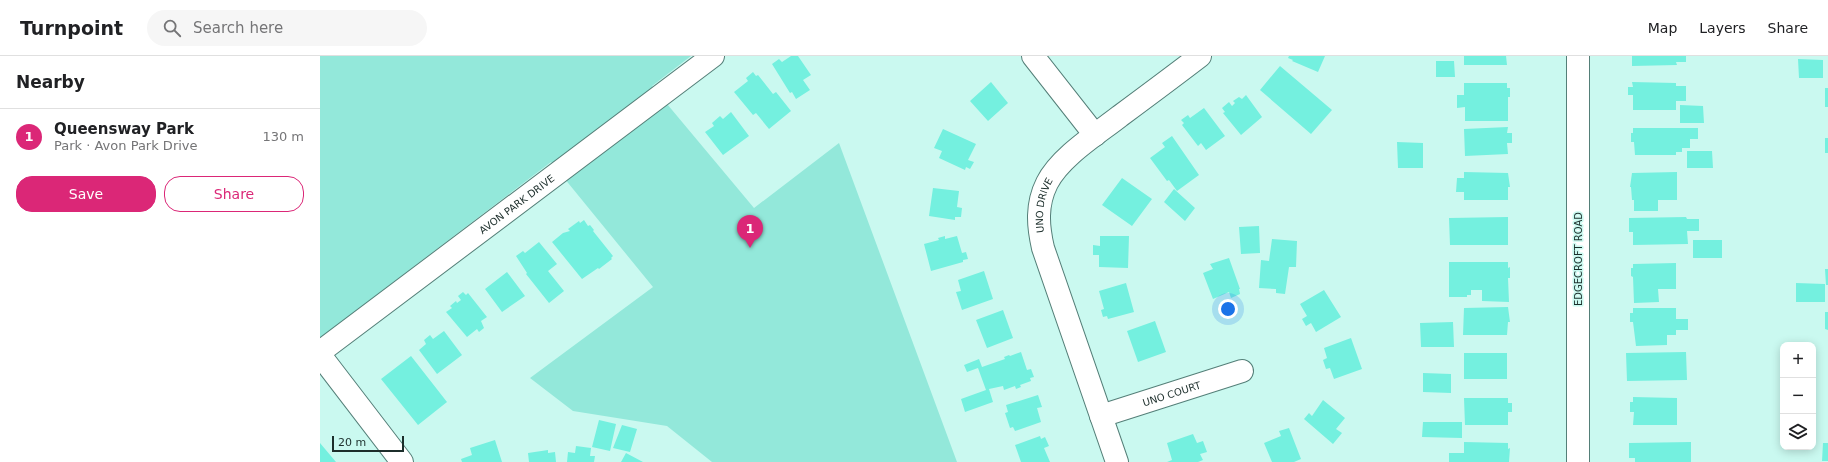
<!DOCTYPE html>
<html lang="en">
<head>
<meta charset="utf-8">
<style>
  :root { --surface:#fff; --page:#f6f6f6; --text:#202124; --muted:#757577; --line:#e0e0e0; --accent:#db2777 }
  body { margin:0; font-family:"DejaVu Sans",sans-serif; background:var(--page); color:var(--text) }
  .controls { position:absolute; right:12px; bottom:12px; display:grid; overflow:hidden; border-radius:8px; box-shadow:0 2px 10px #0003 }
  .controls button { width:36px; height:36px; display:grid; place-items:center; padding:0; border:0; border-bottom:1px solid var(--line); background:var(--surface); color:var(--text); font:20px sans-serif }
  .scale { position:absolute; left:12px; bottom:10px; width:72px; box-sizing:border-box; padding-left:4px; border:2px solid #1c2e2b; border-top:0; font-size:11px; line-height:14px; white-space:nowrap; color:#1c2e2b; -webkit-text-stroke:3px #caf9f0; paint-order:stroke }
  .you { position:absolute; left:908px; top:253px; width:14px; height:14px; margin:-10px; border:3px solid #fff; border-radius:50%; background:#1a73e8; box-shadow:0 0 0 6px #1a73e833 }
  .badge { display:grid; place-items:center; width:26px; height:26px; border-radius:50%; background:var(--accent); color:#fff; font-size:13px; font-weight:700 }
  .pin { position:absolute; translate:-50% -33px; filter:drop-shadow(0 1px 2px #0008) }
  .pin::after { content:''; position:absolute; top:21px; width:14px; height:12px; background:inherit; clip-path:polygon(0 0,100% 0,50% 100%) }
  .list { margin:0; padding:0; list-style:none }
  h2 { display:flex; justify-content:space-between; align-items:center; height:52px; margin:0; padding:0 16px; font-size:17px }
  h2 small { font-size:13px; font-weight:400; color:var(--muted) }
  .list li { display:grid; grid-template-columns:26px 1fr auto; gap:12px; align-items:center; box-sizing:border-box; height:56px; padding:0 16px; border-top:1px solid var(--line) }
  .list b { display:block; font-size:15px; white-space:nowrap }
  .list p { margin:0; font-size:13px; white-space:nowrap; color:var(--muted) }
  .list em { font-size:13px; font-style:normal; color:var(--muted) }
  .actions { display:flex; gap:8px; padding:12px 16px }
  .actions a { flex:1; padding:9px 0; border:1px solid var(--accent); border-radius:16px; text-align:center; font-size:14px; color:var(--accent) }
  .actions .main { background:var(--accent); color:#fff }
  .icon { flex:none; width:22px; height:22px; fill:none; stroke:currentColor; stroke-width:2; stroke-linecap:round; stroke-linejoin:round }
  .map { position:relative; flex:none; width:1508px; height:406px; overflow:hidden }
  header { display:flex; align-items:center; gap:24px; box-sizing:border-box; height:56px; padding:0 20px; background:var(--surface); border-bottom:1px solid var(--line) }
  header strong { font-size:19px }
  nav { display:flex; gap:22px; margin-inline-start:auto; font-size:14px }
  .search { width:280px; height:36px; background:var(--page); display:flex; align-items:center; gap:10px; box-sizing:border-box; padding:0 14px; border-radius:22px; color:var(--muted); font-size:15px }
  main { display:flex }
  aside { flex:1; background:var(--surface) }
  .map>svg:first-child { display:block }
  .green { fill:#93e8da }
  .building { fill:#74f0df }
  .lines { fill:none; stroke-linecap:round; stroke-linejoin:round }
  .minor-casing { stroke:#547f78; stroke-width:24 }
  .minor { stroke:#fff; stroke-width:22 }
  .labels { text-anchor:middle; dominant-baseline:central; stroke-width:3; stroke-linejoin:round; paint-order:stroke }
  .street-label { font-size:10px; fill:#1c2e2b; stroke:#caf9f0 }
</style>
</head>
<body>
<header>
<strong>Turnpoint</strong>
<div class="search"><svg class="icon" aria-label="search" viewBox="0 0 24 24"><circle cx="10" cy="10" r="6"/><path d="M15 15l6 6"/></svg>Search here</div>
<nav><a>Map</a><a>Layers</a><a>Share</a></nav>
</header>
<main>
<aside>
<h2>Nearby<small></small></h2>
<ul class="list">
<li><span class="badge">1</span><div><b>Queensway Park</b><p>Park · Avon Park Drive</p></div><em>130 m</em></li>
</ul>
<div class="actions"><a class="main">Save</a><a>Share</a></div>
</aside>
<div class="map">
<svg width="1508" height="406" viewBox="0 0 1508 406">
  <rect width="100%" height="100%" fill="#caf9f0"/>
  <path class="green" d="M0,0h371l-39,30 102,122 85,-65 118,319h-245l-45,-36 -94,-15 -43,-33 123,-91 -102,-125 -231,176z"/>
  <path class="building" d="M471,0h7l13,19 -8,5 7,10 -14,9 -4,-7 -2,1 -18,-29 7,-5 3,3z
    M969,0h36l-7,16 -26,-11 1,-1 -5,-2z
    M1144,0h42l1,9h-43z
    M1312,0h54v6h-10l1,3 -45,1z
    M1478,3l25,1v18h-24z
    M1116,5h18l1,16h-19z
    M960,10l52,44 -21,24 -51,-44z
    M433,16l3,4 2,-1 15,19 3,-2 15,19 -22,18 -13,-16 -3,2 -19,-23 14,-11 -2,-3z
    M671,26l17,21 -20,18 -18,-20z
    M1312,26l44,1v3h10v15h-10v9h-43v-15h-5v-8h5z
    M1144,27h43v5h3v9h-2v24h-43v-14l-8,1v-13h7z
    M1505,32h3v19h-3z
    M926,39l16,22 -21,18 -18,-22 2,-1 -3,-4 7,-6 3,4 3,-3 -2,-2 6,-4 3,2z
    M1360,49l23,1 1,17h-24z
    M884,52l21,28 -19,14 -5,-7 -3,3 -16,-21 2,-2 -3,-3 7,-5 2,3z
    M411,56l18,24 -26,19 -18,-23 9,-6 -2,-3 8,-7 3,3z
    M1188,71l-1,6h5v10h-5l1,11 -43,2 -1,-27z
    M1313,72h65v11h-8v9h-8v4h-6v3h-41l-1,-13h-3v-9h2z
    M623,73l33,15 -8,16 6,2 -4,7 -4,-2 -1,3 -26,-12 3,-7 -8,-3z
    M852,80l27,39 -22,16 -8,-11 -2,1 -17,-23 15,-11 -3,-4z
    M1505,82h3v15h-3z
    M1077,86l26,1v25h-25z
    M1367,95h25l1,17h-26z
    M1144,116l44,1 2,14h-2v13h-44v-8h-8l1,-14h7z
    M1357,116v28h-19v11h-24v-11h-2l-1,-13h-1l2,-14z
    M802,122l30,21 -20,27 -30,-21z
    M613,132l26,3 -2,16 5,1 -1,9h-6v3l-26,-4z
    M854,133l21,19 -10,13 -21,-19z
    M1188,161v28h-58l-1,-27z
    M1366,161l1,2h12v12h-12l1,13 -55,1v-13h-4v-14z
    M264,164l4,6 2,-1 4,5 -1,1 20,25 -2,2 1,1 -13,10 -1,-1 -16,11 -30,-37 11,-9 7,-2 -2,-2 11,-8 1,2z
    M939,170l1,27 -19,1 -2,-27z
    M625,180v3l12,-3 5,17 4,-1 2,7 -5,1v2l-32,9 -7,-27 15,-4 -1,-2z
    M780,180h29l-1,32 -29,-1v-12h-6v-10l7,1z
    M952,183l25,2 -1,26h-7l-4,27 -9,-1v-4l-17,-1 2,-28 8,1z
    M1373,184h29v18h-29z
    M219,186l18,22 -9,7 16,20 -15,12 -23,-29 1,-1 -11,-17 7,-5 2,2z
    M909,202l11,31h-1l1,5 -9,4 -2,-6 -16,7 -10,-26 10,-4 -3,-5z
    M1129,206h59v6l2,-1v11h-2l1,24 -27,-1v-11h-11v5h-4v2h-18z
    M1356,207v26h-18l1,13 -25,1 -1,-26 -2,-1v-8h2v-4z
    M1505,213h3v16h-2z
    M664,215l9,28 -31,11 -6,-18 5,-1 -3,-11z
    M187,216l18,24 -23,16 -17,-23z
    M806,227l8,29 -26,7 -1,-3 -4,1 -2,-7 3,-1 -5,-18z
    M1476,227l29,1v18h-29z
    M1004,234l17,27 -25,15 -5,-9 -5,3 -4,-7 5,-3 -7,-12z
    M143,236l3,3 2,-2 19,24 -6,4 3,7 -5,4 -2,-3 -10,8 -21,-25 6,-4 -2,-2 6,-5 1,2 4,-3 -3,-4z
    M1188,251l2,15h-2l-1,13h-44l1,-27z
    M1313,252h43v11h12v11h-12v5h-9v10l-31,1 -3,-24h-3v-9h3z
    M683,254l10,28 -26,10 -11,-28z
    M1505,256h3v18l-3,-1z
    M835,265l11,31 -28,10 -11,-31z
    M1133,266l1,25h-33l-1,-24z
    M124,275l18,24 -25,19 -18,-24 7,-6 -2,-4 6,-5 3,4z
    M1031,282l11,31 -28,10 -4,-11 -4,1 -3,-9 4,-2 -3,-10z
    M701,296l6,18 4,-1 3,8 -4,1 1,3 -11,4 1,2 -5,2 -1,-3 -11,4 -1,-4 -14,3 4,13 -28,10 -4,-13 25,-9 -8,-22 -11,4 -3,-7 15,-6 3,8 23,-8 -1,-2 5,-2 1,1z
    M1366,296l1,28 -60,1 -1,-28z
    M1144,297h43v26h-43z
    M91,300l36,46 -29,23 -37,-46z
    M1103,317l28,1v19l-28,-1z
    M718,339l4,12 -5,1 4,14 -26,9 -2,-4 -3,1 -5,-15 3,-1 -2,-7z
    M1313,341l44,1v27h-44l1,-13h-4v-10h3z
    M1144,342h44v5h4v9h-4v13h-43z
    M1003,344l22,18 -9,11 6,4 -9,11 -29,-25 5,-6 3,3z
    M279,364l17,4 -6,27 -18,-4z
    M1103,366h39v16l-40,-1z
    M302,369l15,4 -7,23 -17,-4z
    M969,372l12,31 -7,3h-22l-8,-19 17,-7 -2,-5z
    M873,378l4,9 6,-2 4,11 -7,2 3,6 -5,2h-31l5,-2 -5,-17z
    M720,380l1,3 4,-2 4,9 -5,2 6,14h-29l-6,-17z
    M175,384l7,22h-40l-1,-3 11,-4 -2,-7z
    M1144,386l44,1v6l2,-1 -1,14h-60v-9h15z
    M1371,386v20h-56v-4h-6v-15z
    M0,387l16,19h-16z
    M1503,387h5v18h-6z
    M256,390l15,2 -1,8h5l-1,6h-27l1,-10 7,1z
    M228,394v3l7,-1 1,10h-27l-1,-9z
    M306,397l17,9h-22z"/>
  <g class="lines">
    <defs>
      <g id="minor">
        <path d="M713,0l62,79"/>
        <path id="s1" d="M0,296l393,-296"/>
        <path d="M0,299l82,107"/>
        <path id="s2" d="M781,360l141,-45"/>
        <path id="s3" d="M797,406l-74,-214c-5,-22 -7,-43 4,-65 13,-26 50,-49 73,-67 27,-20 54,-40 80,-60"/>
        <path d="M1258,406v-406"/>
      </g>
    </defs>
    <use href="#minor" class="minor-casing"/>
    <use href="#minor" class="minor"/>
  </g>
  <g class="labels">
    <g class="street-label">
      <text stroke="none"><textPath href="#s1" startOffset="246">AVON PARK DRIVE</textPath></text>
      <text stroke="none"><textPath href="#s3" startOffset="270">UNO DRIVE</textPath></text>
      <text transform="translate(1258 203) rotate(-90)">EDGECROFT ROAD</text>
      <text stroke="none"><textPath href="#s2" startOffset="74">UNO COURT</textPath></text>
    </g>
  </g>
</svg>
<div class="controls">
<button>+</button>
<button>−</button>
<button><svg class="icon" aria-label="layers" viewBox="0 0 24 24"><path d="M12 4l9 5-9 5-9-5zM3 14l9 5 9-5"/></svg></button>
</div>
<div class="scale">20 m</div>
<div class="you"></div>
<div class="pin badge" style="left:430px;top:192px">1</div>
</div>
</main>
</body>
</html>
